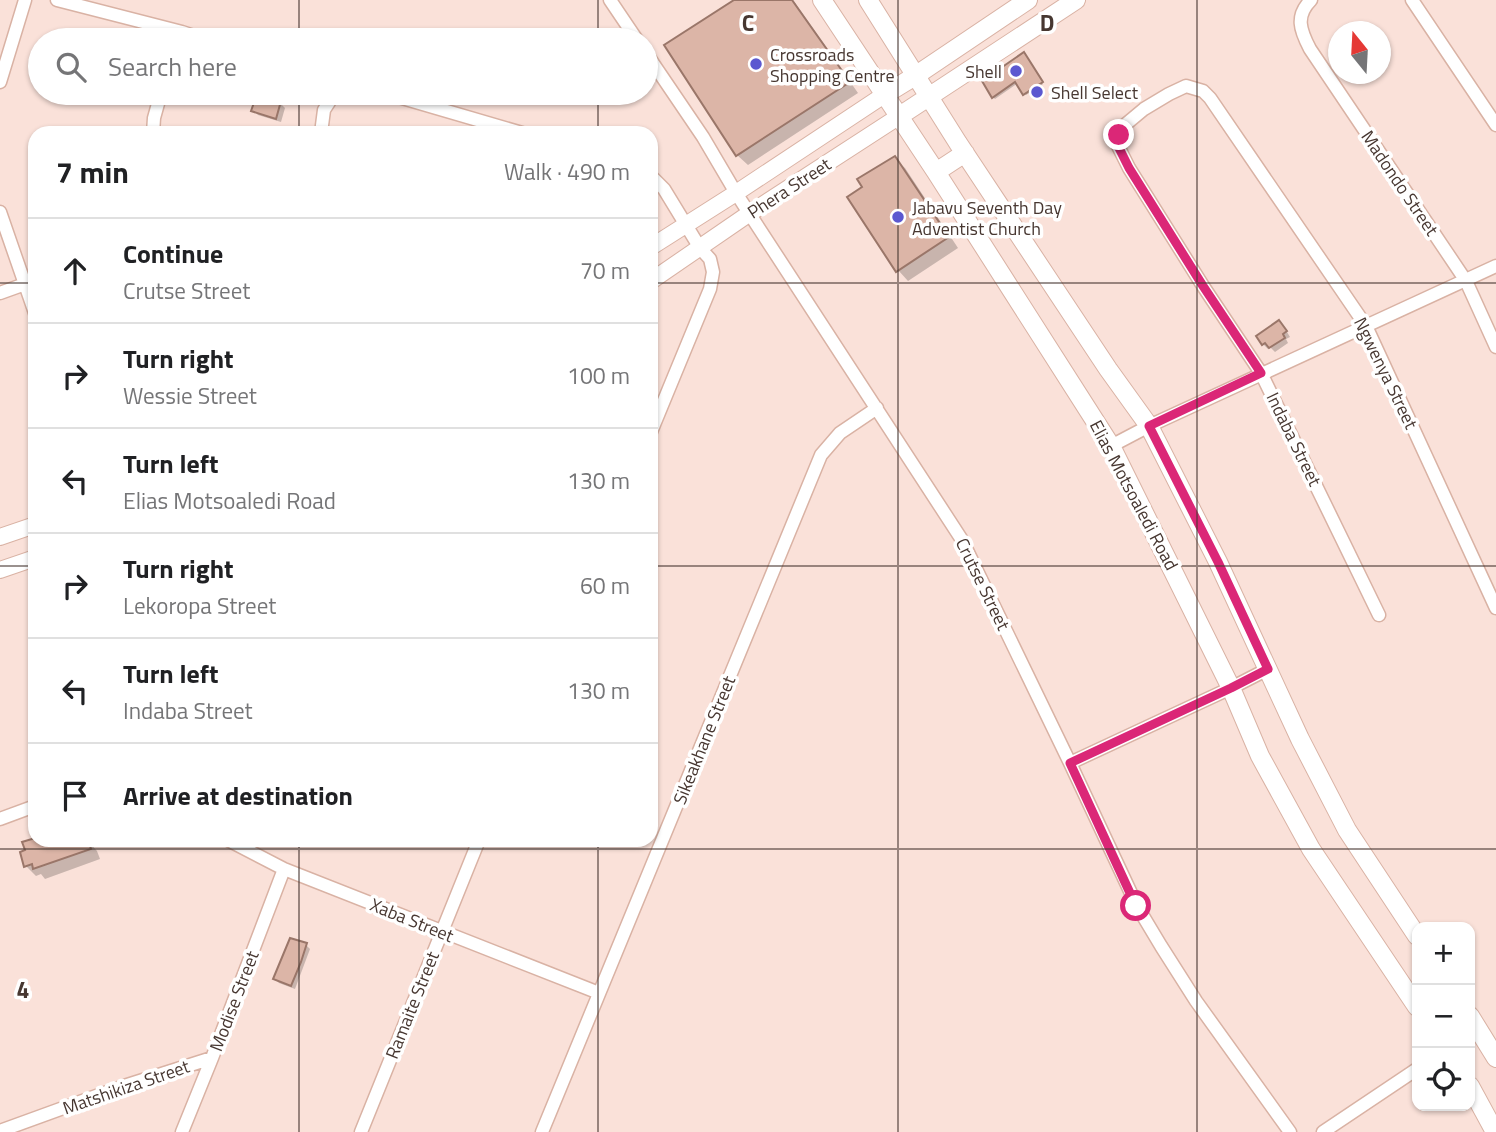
<!DOCTYPE html>
<html lang="en">
<head>
<meta charset="utf-8">
<style>
  :root { --surface:#fff; --page:#f2f2f2; --text:#202124; --muted:#757577; --line:#e0e0e0 }
  body { margin:0; font-family:"Titillium Web",sans-serif; background:var(--page); color:var(--text) }
  .controls { position:absolute; right:21px; bottom:21px; display:grid; overflow:hidden; border-radius:14px; box-shadow:0 2px 5px #0004 }
  .controls button { width:63px; height:63px; display:grid; place-items:center; padding:0; border:0; border-bottom:2px solid var(--line); background:var(--surface); color:var(--text); font:35px sans-serif }
  .compass { position:absolute; left:1328px; top:21px; width:63px; height:63px; border-radius:50%; background:var(--surface); box-shadow:0 2px 5px #0004; rotate:342deg }
  .stop { position:absolute; width:21px; height:21px; margin:-16px; border:5px solid #db2777; border-radius:50%; background:#fff }
  .stop.end { background:#db2777; border-color:#fff; box-shadow:0 2px 7px #0008 }
  .list { margin:0; padding:0; list-style:none }
  h2 { display:flex; justify-content:space-between; align-items:center; height:91px; margin:0; padding:0 28px; font-size:30px }
  h2 small { font-size:23px; font-weight:400; color:var(--muted) }
  .list li { display:grid; grid-template-columns:46px 1fr auto; gap:21px; align-items:center; box-sizing:border-box; height:105px; padding:0 28px; border-top:2px solid var(--line) }
  .list b { display:block; font-size:26px; white-space:nowrap }
  .list p { margin:0; font-size:23px; white-space:nowrap; color:var(--muted) }
  .list em { font-size:23px; font-style:normal; color:var(--muted) }
  .icon { flex:none; width:38px; height:38px; fill:none; stroke:currentColor; stroke-width:2; stroke-linecap:round; stroke-linejoin:round }
  .map { position:relative; flex:none; width:1496px; height:1132px; overflow:hidden }
  .search { position:absolute; background:var(--surface); box-shadow:0 2px 5px #0004; left:28px; top:28px; width:630px; height:77px; display:flex; align-items:center; gap:18px; box-sizing:border-box; padding:0 24px; border-radius:38px; color:var(--muted); font-size:26px }
  .panel { position:absolute; background:var(--surface); box-shadow:0 2px 5px #0004; left:28px; top:126px; width:630px; height:721px; border-radius:21px }
  .map>svg:first-child { display:block }
  .shadow { fill:#0003 }
  .building { fill:#dcb5a7; stroke:#9a7669; stroke-width:2 }
  .lines { fill:none; stroke-linecap:round; stroke-linejoin:round }
  .minor-casing { stroke:#d9b2a4; stroke-width:15 }
  .tertiary-casing { stroke:#d9b2a4; stroke-width:18 }
  .secondary-casing { stroke:#d9b2a4; stroke-width:20 }
  .minor { stroke:#fff; stroke-width:12 }
  .tertiary { stroke:#fff; stroke-width:16 }
  .secondary { stroke:#fff; stroke-width:18 }
  .route { stroke:#db2777; stroke-width:9 }
  .grid { fill:none; stroke:#473731; stroke-width:2; stroke-opacity:0.55 }
  .poi-dot { fill:#5c58d0; stroke:#fff; stroke-width:2.5 }
  .labels { text-anchor:middle; dominant-baseline:central; stroke-width:7; stroke-linejoin:round; paint-order:stroke }
  .poi-label { font-size:18px; fill:#473731; stroke:#fff; text-anchor:start }
  .street-label { font-size:18px; fill:#473731; stroke:#fff }
  .grid-label { font-size:23px; text-anchor:middle; font-weight:bold; fill:#473731; stroke:#fff; stroke-width:7; stroke-linejoin:round; paint-order:stroke }
</style>
</head>
<body>
<div class="map">
<svg width="1496" height="1132" viewBox="0 0 1496 1132">
  <rect width="100%" height="100%" fill="#fae1d9"/>
  <path class="shadow" d="M738,0h55l65,93 -110,72 -11,-10z
    M1026,56l17,28 -17,11 -8,-12 -23,16 -2,-2z
    M258,96l22,7 5,5 -4,14 -23,-7 -5,-5z
    M894,158l11,10 53,80 -50,33 -10,-11z
    M1284,327l6,10 -4,2 2,4 -13,9 -5,-5 -2,2 -5,-5z
    M35,839l52,1 10,11 3,8 -55,20 -4,-5 -5,2 -10,-10 1,-15z
    M306,945l4,4 -15,40 -16,-6 -4,-4z"/>
  <path class="building" d="M734,0h58l58,82 -114,74 -72,-111z
    M1024,52l19,30 -20,13 -8,-13 -23,16 -10,-17z
    M257,94l24,7 -5,18 -25,-8z
    M895,156l54,81 -53,35 -49,-75 15,-10 -5,-8z
    M1279,320l8,11 -4,3 2,4 -16,10 -4,-5 -3,2 -6,-9z
    M35,838v2h53l3,9 -58,20 -1,-5 -8,3 -4,-15 5,-2 -3,-8z
    M290,938l17,5 -6,19 -10,24 -18,-7z"/>
  <g class="lines">
    <defs>
      <path id="minor" d="M57,0l125,32 24,8
        M610,0l27,40
        M1311,0c-16,16 -11,30 -1,49l156,232 30,66
        M1412,0l84,125
        M646,53l57,84 33,56 226,347 108,223 67,143 24,40 35,55 94,131
        M0,82l25,-82
        M385,93l137,40
        M153,133l1,-15 7,-25
        M321,133l3,-23 11,-17
        M651,176l13,13 36,59 10,11 3,13 -3,17 -59,143
        M0,212l35,101
        M0,293l25,-9
        M1111,446l38,-20 347,-160
        M1379,615l-118,-242 -58,-87 -74,-118 -11,-22 1,-11 7,-11 18,-15 25,-15 17,-8 17,5 7,7 156,228 130,282
        M1070,763l161,-75 37,-19
        M0,819l35,-13
        M228,840l56,29 315,124
        M0,1131l121,-44 91,-29
        M182,1132l30,-74 72,-189
        M361,1132l118,-292
        M542,1132l279,-677 19,-22 37,-25
        M1323,1132l94,-63"/>
      <path id="tertiary" d="M651,247l85,-54 148,-98
        M651,281l99,-68 148,-96
        M0,537l35,-12
        M0,570l35,-12"/>
      <path id="secondary" d="M822,0l114,172 175,274 120,242 29,68 51,93 106,158
        M868,0l90,143 150,226 41,57 69,136 82,177 47,91 70,106
        M884,95l31,-19 113,-76
        M898,117l178,-117
        M936,172l29,-19
        M1470,1016l26,42
        M1470,1086l25,46"/>
    </defs>
    <use href="#minor" class="minor-casing"/>
    <use href="#tertiary" class="tertiary-casing"/>
    <use href="#secondary" class="secondary-casing"/>
    <use href="#minor" class="minor"/>
    <use href="#tertiary" class="tertiary"/>
    <use href="#secondary" class="secondary"/>
  </g>
  <g class="lines">
    <path class="route" d="M1119,135l-1,11 11,22 74,118 58,87 -112,53 69,136 50,107 -37,19 -161,75 66,143"/>
  </g>
  <path class="grid" d="M299,0v40M598,0v40M898,0v1132M1197,0v1132M299,93v40M598,93v40M0,283h35M651,283h845M0,566h35M651,566h845M299,840v292M598,840v292M0,849h1496"/>
  <g class="poi-dot">
    <circle cx="756" cy="64" r="7"/>
    <circle cx="1016" cy="71" r="7"/>
    <circle cx="1037" cy="92" r="7"/>
    <circle cx="898" cy="217" r="7"/>
  </g>
  <g class="labels">
    <g class="poi-label">
      <text x="770" y="54">Crossroads<tspan x="770" dy="21">Shopping Centre</tspan></text>
      <text x="1002" y="71" text-anchor="end">Shell</text>
      <text x="1051" y="92">Shell Select</text>
      <text x="912" y="207">Jabavu Seventh Day<tspan x="912" dy="21">Adventist Church</tspan></text>
    </g>
    <g class="street-label">
      <text transform="translate(1400 183) rotate(56)">Madondo Street</text>
      <text transform="translate(789 188) rotate(-33)">Phera Street</text>
      <text transform="translate(1386 373) rotate(64)">Ngwenya Street</text>
      <text transform="translate(1294 439) rotate(64)">Indaba Street</text>
      <text transform="translate(1134 495) rotate(62)">Elias Motsoaledi Road</text>
      <text transform="translate(983 584) rotate(64)">Crutse Street</text>
      <text transform="translate(704 740) rotate(-68)">Sikeakhane Street</text>
      <text transform="translate(412 920) rotate(22)">Xaba Street</text>
      <text transform="translate(234 1001) rotate(-69)">Modise Street</text>
      <text transform="translate(412 1005) rotate(-68)">Ramaite Street</text>
      <text transform="translate(126 1087) rotate(-19)">Matshikiza Street</text>
    </g>
  </g>
  <g class="grid-label">
    <text x="748" y="31">C</text>
    <text x="1047" y="31">D</text>
    <text x="23" y="998">4</text>
  </g>
</svg>
<div class="controls">
<button>+</button>
<button>−</button>
<button><svg class="icon" aria-label="locate" viewBox="0 0 24 24"><circle cx="12" cy="12" r="6"/><path d="M12 2v4M12 18v4M2 12h4M18 12h4"/></svg></button>
</div>
<svg class="compass" viewBox="-18 -18 36 36"><path d="M0-13l5 13h-10z" fill="#e53935"/><path d="M0 13l5-13h-10z" fill="#757577"/></svg>
<div class="stop" style="left:1136px;top:906px"></div>
<div class="stop end" style="left:1119px;top:135px"></div>
<div class="search"><svg class="icon" aria-label="search" viewBox="0 0 24 24"><circle cx="10" cy="10" r="6"/><path d="M15 15l6 6"/></svg>Search here</div>
<section class="panel">
<h2>7 min<small>Walk · 490 m</small></h2>
<ul class="list">
<li><svg class="icon" aria-label="ahead" viewBox="0 0 24 24"><path d="M12 20V5M6 11l6-6 6 6"/></svg><div><b>Continue</b><p>Crutse Street</p></div><em>70 m</em></li>
<li><svg class="icon" aria-label="right" viewBox="0 0 24 24"><path d="M7 20v-9h11M14 6l5 5-5 5"/></svg><div><b>Turn right</b><p>Wessie Street</p></div><em>100 m</em></li>
<li><svg class="icon" aria-label="left" viewBox="0 0 24 24"><path d="M17 20v-9H6M10 6l-5 5 5 5"/></svg><div><b>Turn left</b><p>Elias Motsoaledi Road</p></div><em>130 m</em></li>
<li><svg class="icon" aria-label="right" viewBox="0 0 24 24"><path d="M7 20v-9h11M14 6l5 5-5 5"/></svg><div><b>Turn right</b><p>Lekoropa Street</p></div><em>60 m</em></li>
<li><svg class="icon" aria-label="left" viewBox="0 0 24 24"><path d="M17 20v-9H6M10 6l-5 5 5 5"/></svg><div><b>Turn left</b><p>Indaba Street</p></div><em>130 m</em></li>
<li><svg class="icon" aria-label="arrive" viewBox="0 0 24 24"><path d="M6 21V4h12l-3 4 3 4H6"/></svg><div><b>Arrive at destination</b></div></li>
</ul>
</section>
</div>
</body>
</html>
